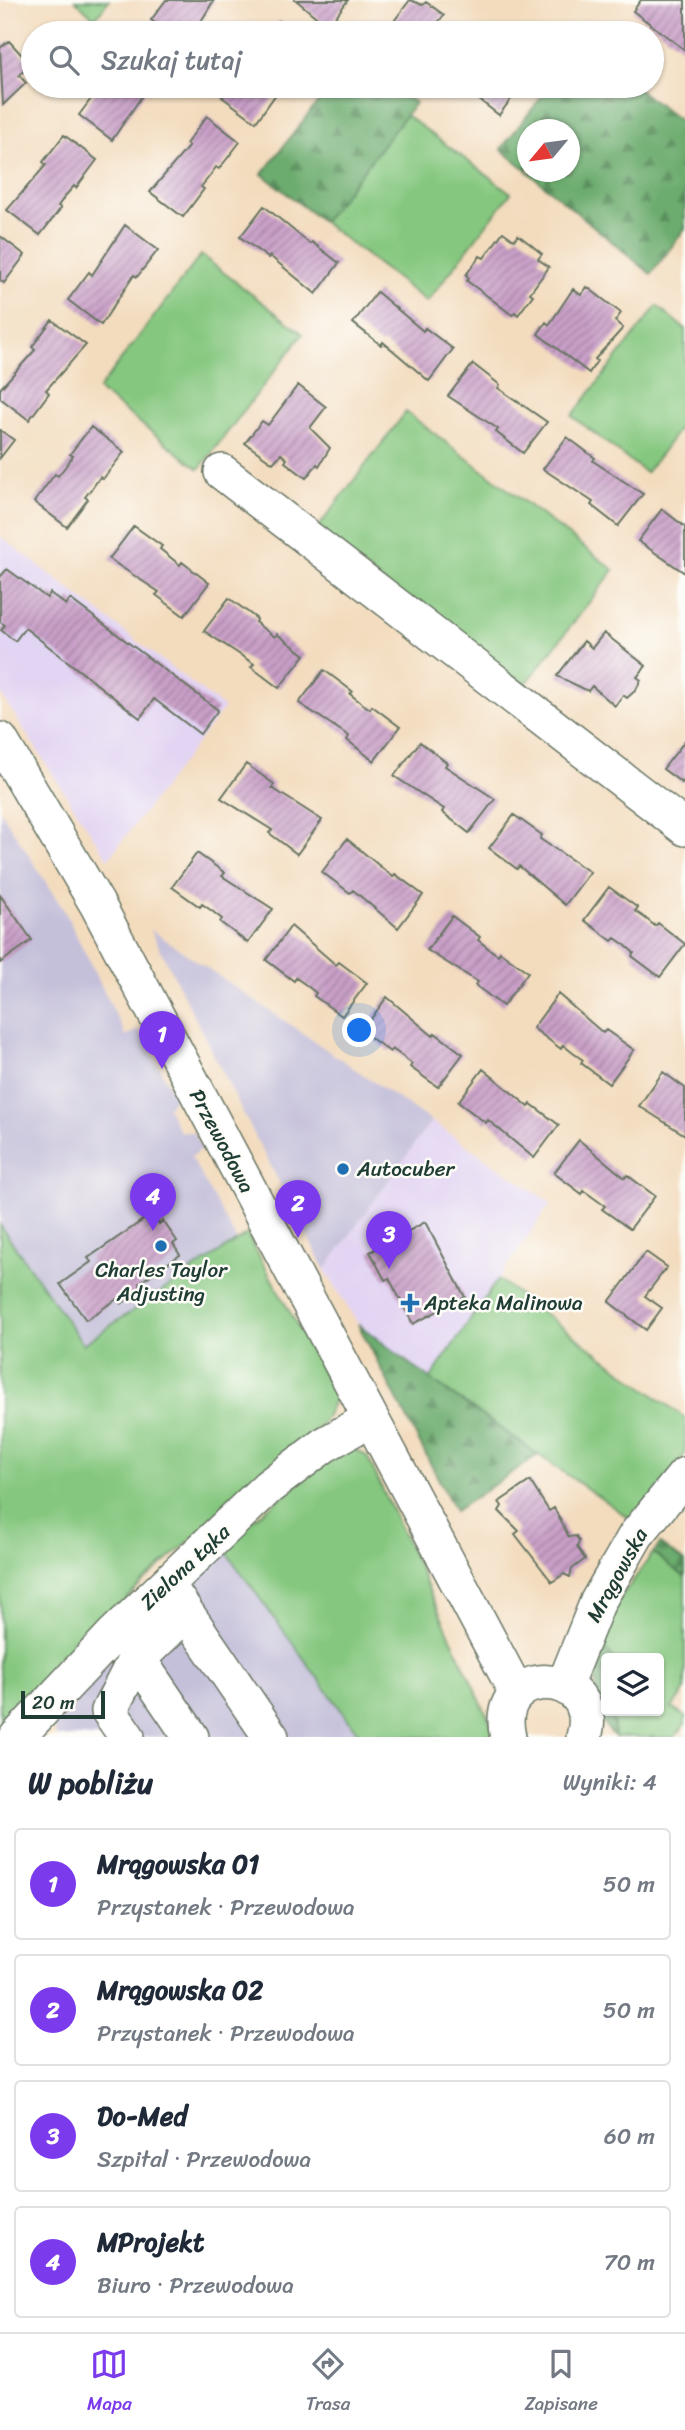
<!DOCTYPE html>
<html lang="pl">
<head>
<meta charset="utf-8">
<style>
  :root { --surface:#fff; --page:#f2f2f3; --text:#1f2937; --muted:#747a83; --line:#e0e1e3; --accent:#7c3aed }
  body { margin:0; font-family:Sriracha,sans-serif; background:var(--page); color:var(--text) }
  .controls { position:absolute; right:21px; bottom:21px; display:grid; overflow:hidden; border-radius:7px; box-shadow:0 2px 5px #0004 }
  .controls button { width:63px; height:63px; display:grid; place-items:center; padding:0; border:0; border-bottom:2px solid var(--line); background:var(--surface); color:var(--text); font:35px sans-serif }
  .compass { position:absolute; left:517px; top:119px; width:63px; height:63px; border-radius:50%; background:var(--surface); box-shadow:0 2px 5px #0004; rotate:241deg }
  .scale { position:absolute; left:21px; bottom:18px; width:84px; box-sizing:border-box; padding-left:7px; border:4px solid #1f3d34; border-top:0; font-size:19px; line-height:24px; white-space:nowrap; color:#1f3d34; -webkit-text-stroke:5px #fdfcf7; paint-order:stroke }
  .you { position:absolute; left:360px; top:1031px; width:24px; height:24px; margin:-18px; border:5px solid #fff; border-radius:50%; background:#1a73e8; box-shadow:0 0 0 10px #1a73e833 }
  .badge { display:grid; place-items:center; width:46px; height:46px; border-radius:50%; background:var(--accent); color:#fff; font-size:23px; font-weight:700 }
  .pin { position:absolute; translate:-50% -58px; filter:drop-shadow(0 2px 4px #0008) }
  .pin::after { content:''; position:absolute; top:37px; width:24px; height:21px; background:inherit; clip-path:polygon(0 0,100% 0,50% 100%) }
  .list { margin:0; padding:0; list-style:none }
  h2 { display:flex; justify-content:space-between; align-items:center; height:91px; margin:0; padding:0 28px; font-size:30px }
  h2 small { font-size:23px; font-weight:400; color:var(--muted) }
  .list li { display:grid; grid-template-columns:46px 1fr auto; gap:21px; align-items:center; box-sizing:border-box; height:112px; margin:0 14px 14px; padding:0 14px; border:2px solid var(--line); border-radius:7px }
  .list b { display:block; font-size:26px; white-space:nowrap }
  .list p { margin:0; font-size:23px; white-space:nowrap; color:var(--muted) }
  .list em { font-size:23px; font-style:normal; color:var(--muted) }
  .icon { flex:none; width:38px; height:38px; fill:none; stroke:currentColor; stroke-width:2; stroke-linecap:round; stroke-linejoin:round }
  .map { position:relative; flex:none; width:685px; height:1737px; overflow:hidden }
  .search { position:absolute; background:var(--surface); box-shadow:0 2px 5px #0004; left:21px; right:21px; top:21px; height:77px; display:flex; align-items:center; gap:18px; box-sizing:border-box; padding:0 24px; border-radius:38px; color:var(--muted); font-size:26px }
  .sheet { height:595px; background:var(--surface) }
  nav { display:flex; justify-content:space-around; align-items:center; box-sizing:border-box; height:98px; border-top:2px solid var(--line); background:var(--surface); font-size:19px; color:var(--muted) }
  nav a { display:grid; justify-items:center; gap:4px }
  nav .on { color:var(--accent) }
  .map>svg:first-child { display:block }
  .built { fill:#e2d4f3 }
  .industrial { fill:#c5c0da }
  .grass { fill:#85c77f; stroke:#52825a; stroke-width:2 }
  .forest { fill:url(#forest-firs); stroke:#467451; stroke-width:2 }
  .building { fill:url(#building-hatch) }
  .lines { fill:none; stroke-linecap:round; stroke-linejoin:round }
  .minor-casing { stroke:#697564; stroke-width:38 }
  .minor { stroke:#fff; stroke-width:35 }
  .poi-dot { fill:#1f6fb2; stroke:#fdfcf7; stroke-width:2.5 }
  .labels { text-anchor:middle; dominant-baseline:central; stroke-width:5; stroke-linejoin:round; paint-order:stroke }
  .street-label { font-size:21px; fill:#1f3d34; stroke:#fdfcf7 }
  .poi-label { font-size:21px; fill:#1f3d34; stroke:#fdfcf7; text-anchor:start }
</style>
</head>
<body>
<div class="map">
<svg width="685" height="1737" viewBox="0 0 685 1737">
  <defs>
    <pattern id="forest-firs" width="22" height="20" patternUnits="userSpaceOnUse" patternTransform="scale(1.75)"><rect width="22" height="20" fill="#6cac6e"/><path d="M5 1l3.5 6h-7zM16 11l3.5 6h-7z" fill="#588d5b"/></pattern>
    <pattern id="building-hatch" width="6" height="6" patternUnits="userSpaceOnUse" patternTransform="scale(1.75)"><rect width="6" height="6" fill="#c99fc8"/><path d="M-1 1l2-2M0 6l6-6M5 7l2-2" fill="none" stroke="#a383a3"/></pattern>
  </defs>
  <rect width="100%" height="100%" fill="#fdfcf7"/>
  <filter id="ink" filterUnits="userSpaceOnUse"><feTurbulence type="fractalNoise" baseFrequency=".0143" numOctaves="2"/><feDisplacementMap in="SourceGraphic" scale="14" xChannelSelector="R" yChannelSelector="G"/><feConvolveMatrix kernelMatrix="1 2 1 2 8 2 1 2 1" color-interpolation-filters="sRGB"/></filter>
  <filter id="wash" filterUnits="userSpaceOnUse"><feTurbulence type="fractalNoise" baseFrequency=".00686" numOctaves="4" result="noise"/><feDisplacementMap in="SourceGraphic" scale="28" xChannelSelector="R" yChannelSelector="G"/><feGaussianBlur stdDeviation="1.57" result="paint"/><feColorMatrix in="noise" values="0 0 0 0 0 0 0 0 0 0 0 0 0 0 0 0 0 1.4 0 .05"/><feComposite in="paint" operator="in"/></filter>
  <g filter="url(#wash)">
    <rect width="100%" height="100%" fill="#f3dcbe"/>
    <path class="built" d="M0,536l224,172 -116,151 -108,-166z
      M431,1121l120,82 -121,176 -72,-55 -33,-54z"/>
    <path class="industrial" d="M0,810l65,102 61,124 13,-7 36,68 -8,10 13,25h13l9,16 -11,9 46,84 -154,104 -83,-120z
      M150,929l281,192 -106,149 -69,-132z
      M221,1545l140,192h-303l-8,-13z"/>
    <path class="grass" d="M75,0h34l-14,19z
      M406,115l105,78 -84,109 -104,-80z
      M201,255l102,79 -104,135 -101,-79z
      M657,306l28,23v92l-39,52 -74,-57z
      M406,412l208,158 -92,119 -206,-159z
      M0,1225l83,119 164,-110 89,162 -12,26 -181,160 -143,149z
      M498,1279l187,139v36l-50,68 -205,-143z
      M346,1446l21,10 130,281h-136l-140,-192z
      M653,1553l32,24v113l-13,18 13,9v7l-10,13h-60l-3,-26h47v-53h-47l-21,-19z"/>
    <path class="forest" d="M330,86h62l23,17 -92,119 -61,-48z
      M550,86h84l51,39v104l-34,45 -123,-102h42v-42h-42v41l-27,-22z
      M358,1324l72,55 108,76 -83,56z
      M660,1544l25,18v15l-32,-24z
      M591,1639l21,16v3h-6v53h6l3,26 -15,-17z"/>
    <g id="blocks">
      <path class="building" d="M166,0h48l-20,33h-25l-18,-13z
        M296,0h52l-20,27z
        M410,0l13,5 3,-3 18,13 -8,10 12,8h-63z
        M641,0h44v50l-52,-39z
        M279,21l16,12h-25z
        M9,41l22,24 -12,10 7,8 -23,22 -3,-57z
        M106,86h48l-5,7 -3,-3 -34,50 -33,-25 21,-28 3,2z
        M231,86h47l-5,6 3,2 -20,28 -34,-25z
        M468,86h53l-22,29 -26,-20 3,-4z
        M207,116l33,26 -21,27 -3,-2 -7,10 -8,10 3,2 -21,28 -33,-25 39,-46 -3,-2z
        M64,135l33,25 -21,28 -2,-2 -8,9 -8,11 3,2 -21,27 -33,-25 39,-45 -3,-3z
        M264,206l46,38 2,-2 27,21 -23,31 -46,-38 -2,2 -28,-21z
        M125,225l33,25 -21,27 -3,-2 -33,50 -33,-25 21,-28 3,3z
        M503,232l11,8 4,-5 12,9 12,10 -4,5 11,8 -19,26 3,2 -15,20 -3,-3 -3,3 -22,-17 -23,-17 2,-3 -3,-3 14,-19 4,2z
        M0,236l25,19 -21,28 -4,-3z
        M587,287l34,26 -6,8 8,7 -28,31 2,2 -8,12 -51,-39 8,-12 3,3 24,-36 8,6z
        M377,292l46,39 2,-3 28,21 -24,32 -46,-39 -2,3 -28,-22z
        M52,320l34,25 -40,45 3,3 -20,27 -29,-22v-9l35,-39 -3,-3z
        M473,364l27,21 -2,3 49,34 -24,31 -27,-21 2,-3 -50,-33z
        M298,385l28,22 -16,21 20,20 -11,18 -2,-2 -11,14 -21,-16 2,-3 -6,-5 -8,9 -28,-20 17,-22 6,4z
        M91,427l33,25 -21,27 -3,-2 -7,10 -8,10 3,2 -21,28 -33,-25 21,-28 3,2 7,-9 8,-11 -3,-2z
        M0,430l14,10 -14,18z
        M567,437l28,21 -2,3 50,33 -25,32 -27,-21 2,-3 -50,-33z
        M662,509l23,18v46l-47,-32z
        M134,526l28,20 -2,3 20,16 2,-3 27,21 -25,33 -28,-21 3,-3 -50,-33z
        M7,569l40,29 3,-5 16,12 4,-6 148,111 -18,24 -46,-35 -14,19 -115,-90 -10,13 -14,-11 4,-5 -5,-3v-45z
        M229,598l28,21 -2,3 9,7 11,8 2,-3 28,21 -26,33 -28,-21 3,-3 -50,-33z
        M604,633l42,33 -9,11 4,3 -5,10 -9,8 -4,-3 -8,11 -23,-20 -4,5 -31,-15 27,-35 8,7z
        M324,670l28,21 -2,3 10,8 10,7 2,-3 28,21 -26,34 -27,-21 2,-4 -50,-33z
        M685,741v38l-3,4 -19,-14z
        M420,742l27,21 -2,3 50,33 -26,34 -27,-21 2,-3 -50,-33z
        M246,764l28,20 -2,4 50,32 -25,34 -28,-21 3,-3 -51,-32z
        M514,815l28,20 -2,4 50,33 -25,33 -46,-39 -2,3 -28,-21z
        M347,839l46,38 2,-3 28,21 -25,33 -45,-38 -3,3 -28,-21z
        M197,853l28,20 -3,3 51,33 -25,34 -28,-21 2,-3 -10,-8 -10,-7 -2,3 -28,-20z
        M609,887l29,21 -3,3 10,7 10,8 3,-3 27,21 -25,33 -28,-21 2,-3 -9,-8 -10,-7 -3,3 -28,-21z
        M0,895l32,45 -32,23z
        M452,916l28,21 -2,3 10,8 10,7 2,-3 28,20 -25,34 -28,-21 3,-3 -51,-32z
        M291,926l45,39 3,-3 28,21 -25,33 -28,-20 2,-3 -10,-8 -10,-7 -2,3 -28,-21z
        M558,994l45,39 3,-3 28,20 -25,34 -28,-21 2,-3 -10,-7 -10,-8 -2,4 -28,-21z
        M387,997l46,39 2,-3 28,21 -25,33 -28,-20 2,-3 -10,-8 -10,-7 -2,3 -28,-21z
        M483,1069l46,38 2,-3 28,21 -25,33 -46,-38 -2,3 -28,-21z
        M663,1072l22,16v47l-46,-29z
        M579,1140l46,38 2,-3 28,21 -25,33 -28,-20 3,-3 -11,-8 -10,-7 -2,3 -28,-21z
        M152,1214l7,10 4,-3 14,20 -4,3 7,11 -41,28 4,6 -22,15 -4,-5 -31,21 -26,-36 31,-22 -3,-4z
        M425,1222l40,75 -52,27 -24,-46 -4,2 -15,-28z
        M646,1252l21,15 -22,29 17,12 -16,22 -37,-28z
        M530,1481l19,30 5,-3 15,29 7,-1 3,5 -2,6 8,12 -13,10 -2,8 -6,-3 -12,8 -37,-48 4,-3 -20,-20 3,-5 -3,-4z"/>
    </g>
  </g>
  <g filter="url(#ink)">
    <use href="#blocks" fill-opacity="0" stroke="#697564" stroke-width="2"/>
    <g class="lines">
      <defs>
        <path id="minor" d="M222,472l463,356
          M0,740l97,164 420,789
          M167,1585l104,152
          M138,1659l53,78
          M564,1686l34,-85 38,-66 49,-60
          M17,1737l96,-102 155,-148 56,-42 46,-26
          M127,1737l-18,-26 24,-47 53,-51
          M508,1737c-18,-75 96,-70 76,0"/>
      </defs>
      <use href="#minor" class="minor-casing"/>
      <use href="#minor" class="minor"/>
    </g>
  </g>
  <g class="poi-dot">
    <circle cx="343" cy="1169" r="7"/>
    <circle cx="161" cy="1246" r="7"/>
    <path d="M406.5 1292.5h7v7h7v7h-7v7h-7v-7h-7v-7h7z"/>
  </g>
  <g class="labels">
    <g class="street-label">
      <text transform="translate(222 1141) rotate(62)">Przewodowa</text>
      <text transform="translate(185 1567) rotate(-43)">Zielona Łąka</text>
      <text transform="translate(617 1575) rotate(-61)">Mrągowska</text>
    </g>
    <g class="poi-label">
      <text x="357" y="1169">Autocuber</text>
      <text x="161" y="1270" text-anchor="middle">Charles Taylor<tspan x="161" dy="24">Adjusting</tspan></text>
      <text x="424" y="1303">Apteka Malinowa</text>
    </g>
  </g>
</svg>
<div class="controls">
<button><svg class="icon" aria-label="layers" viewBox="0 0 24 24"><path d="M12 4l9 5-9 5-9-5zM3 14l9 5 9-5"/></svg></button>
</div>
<svg class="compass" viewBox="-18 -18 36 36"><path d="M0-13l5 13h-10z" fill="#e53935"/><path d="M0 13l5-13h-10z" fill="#747a83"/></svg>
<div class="scale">20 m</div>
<div class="you"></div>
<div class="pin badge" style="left:162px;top:1069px">1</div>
<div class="pin badge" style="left:298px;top:1238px">2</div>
<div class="pin badge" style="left:389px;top:1269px">3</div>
<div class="pin badge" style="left:153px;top:1231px">4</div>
<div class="search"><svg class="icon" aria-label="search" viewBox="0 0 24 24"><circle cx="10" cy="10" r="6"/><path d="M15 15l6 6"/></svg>Szukaj tutaj</div>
</div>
<section class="sheet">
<h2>W pobliżu<small>Wyniki: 4</small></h2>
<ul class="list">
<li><span class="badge">1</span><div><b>Mrągowska 01</b><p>Przystanek · Przewodowa</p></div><em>50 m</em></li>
<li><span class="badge">2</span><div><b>Mrągowska 02</b><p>Przystanek · Przewodowa</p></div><em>50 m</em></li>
<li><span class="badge">3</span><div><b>Do-Med</b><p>Szpital · Przewodowa</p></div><em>60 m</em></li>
<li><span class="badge">4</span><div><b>MProjekt</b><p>Biuro · Przewodowa</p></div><em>70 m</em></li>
</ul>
</section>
<nav>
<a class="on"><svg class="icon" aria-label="map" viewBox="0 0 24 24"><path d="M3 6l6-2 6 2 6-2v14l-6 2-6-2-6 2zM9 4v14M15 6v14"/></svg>Mapa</a>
<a><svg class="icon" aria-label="directions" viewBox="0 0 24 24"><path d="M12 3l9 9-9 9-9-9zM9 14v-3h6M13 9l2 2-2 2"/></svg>Trasa</a>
<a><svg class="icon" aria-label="saved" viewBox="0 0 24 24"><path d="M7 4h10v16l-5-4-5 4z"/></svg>Zapisane</a>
</nav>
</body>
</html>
